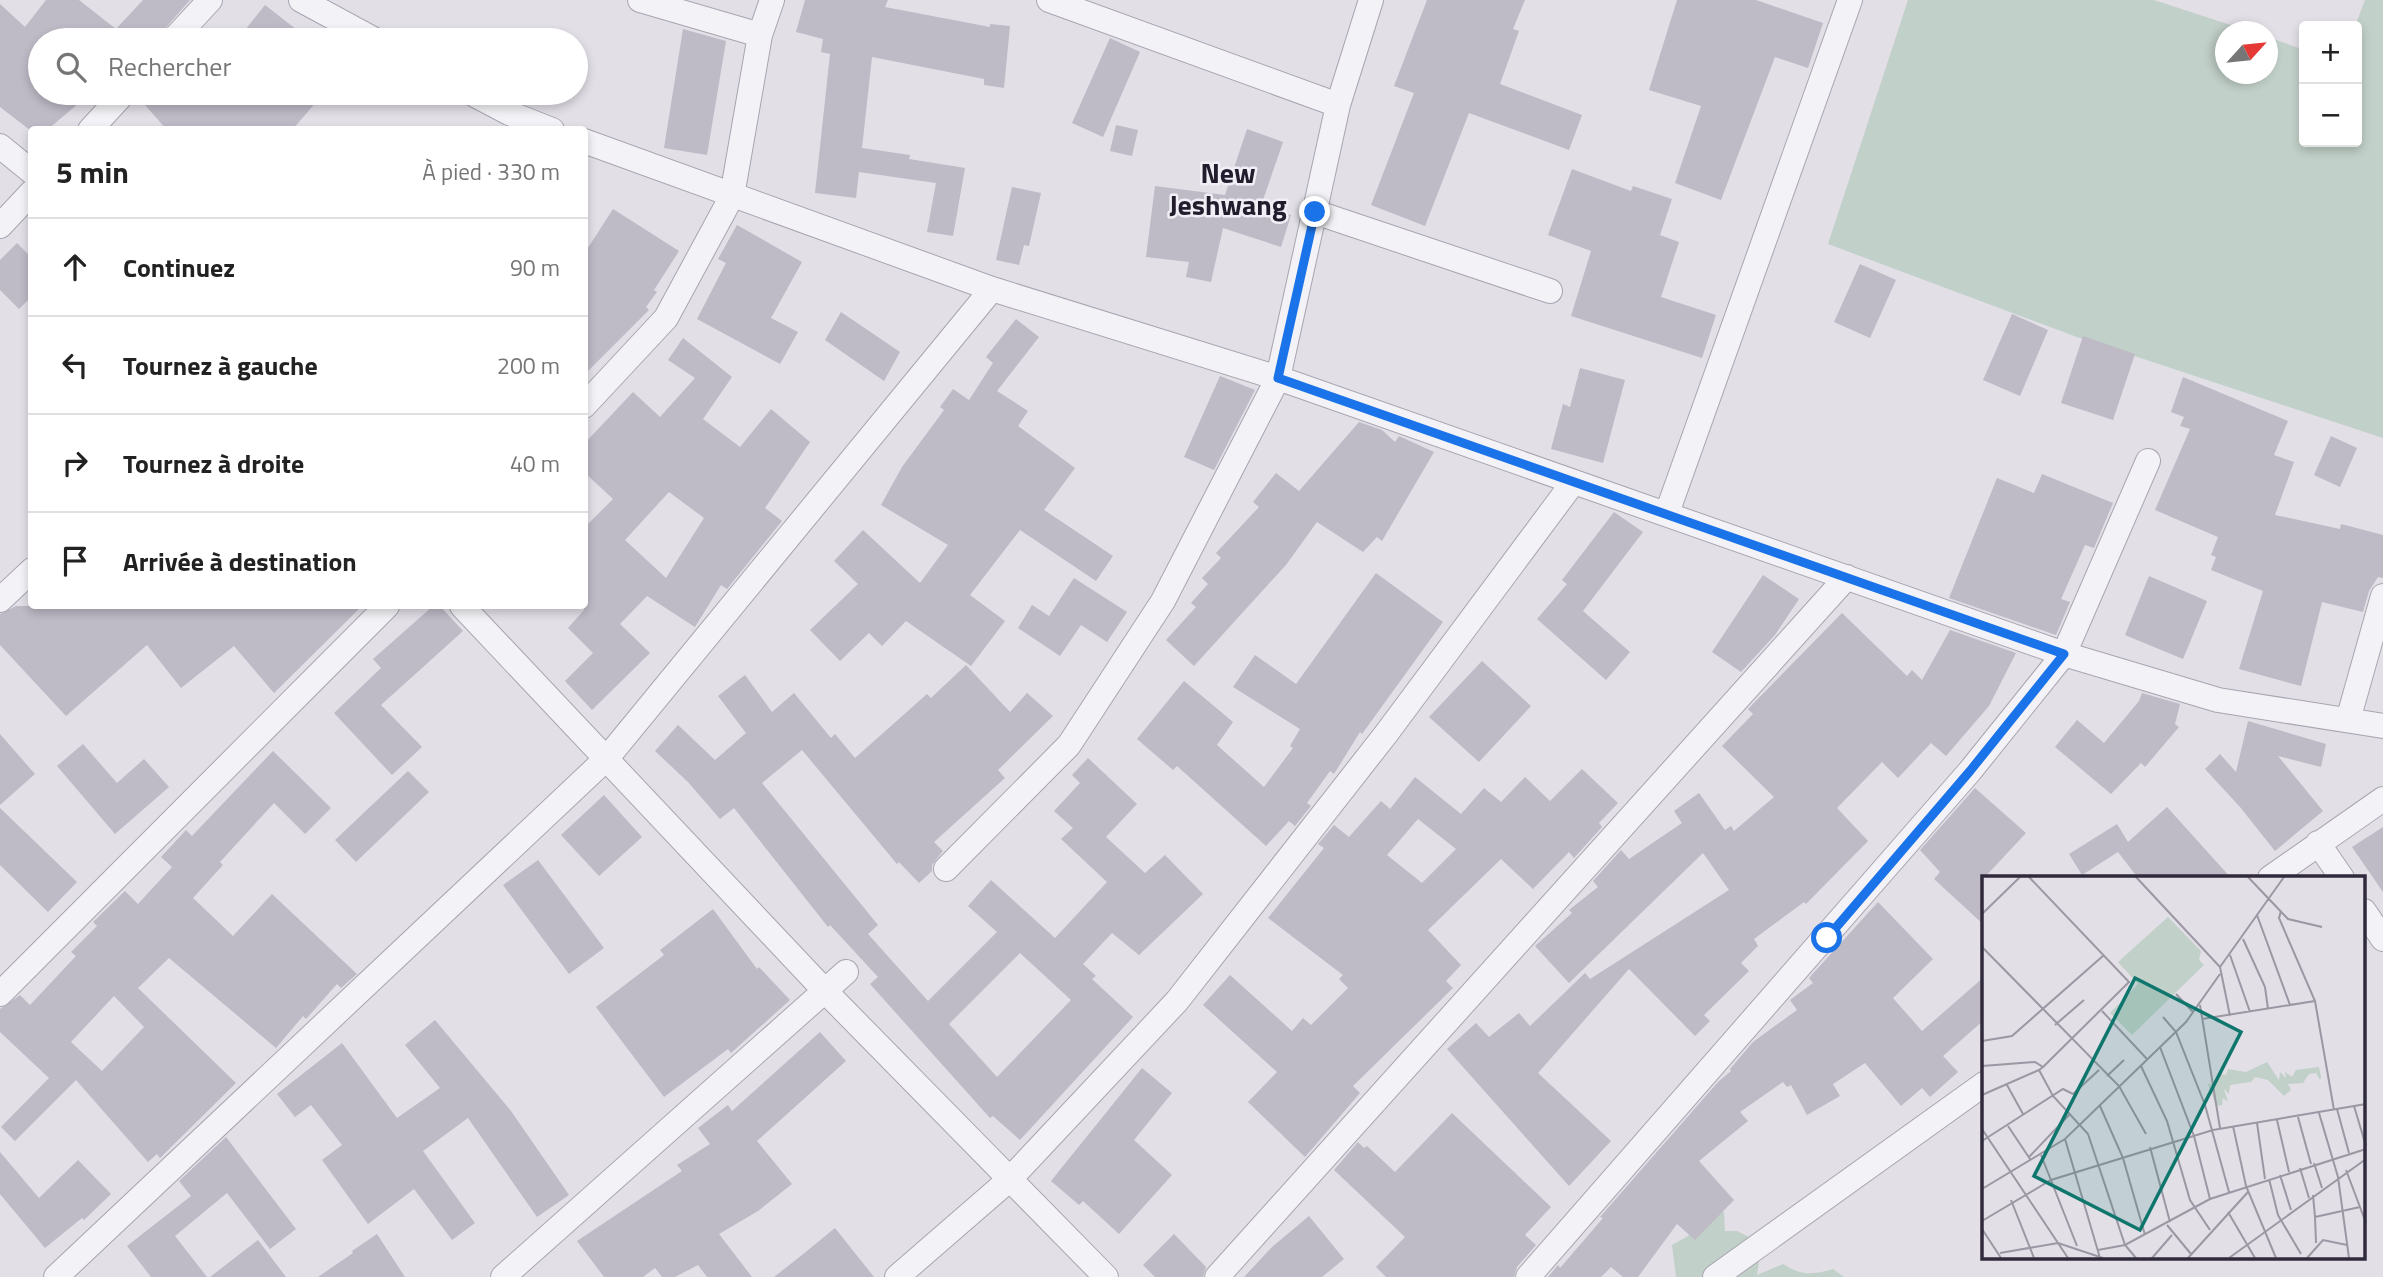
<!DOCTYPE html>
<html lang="fr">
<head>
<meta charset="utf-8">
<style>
  :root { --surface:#fff; --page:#f6f6f6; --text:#222; --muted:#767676; --line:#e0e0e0 }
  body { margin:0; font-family:"Titillium Web",sans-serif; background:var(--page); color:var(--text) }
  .controls { position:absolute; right:21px; top:21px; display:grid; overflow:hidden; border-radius:7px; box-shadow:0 4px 10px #0003 }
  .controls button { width:63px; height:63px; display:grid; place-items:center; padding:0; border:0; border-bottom:2px solid var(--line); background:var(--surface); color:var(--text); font:35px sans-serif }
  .compass { position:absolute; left:2215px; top:21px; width:63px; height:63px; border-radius:50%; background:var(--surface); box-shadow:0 4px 10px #0003; rotate:63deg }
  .stop { position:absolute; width:21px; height:21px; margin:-16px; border:5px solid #1a73e8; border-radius:50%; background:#fff }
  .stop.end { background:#1a73e8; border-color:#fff; box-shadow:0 2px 7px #0008 }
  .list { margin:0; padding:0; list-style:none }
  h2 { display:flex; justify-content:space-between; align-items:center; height:91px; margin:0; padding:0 28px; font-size:30px }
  h2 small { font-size:23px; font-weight:400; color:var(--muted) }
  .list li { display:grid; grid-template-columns:46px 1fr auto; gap:21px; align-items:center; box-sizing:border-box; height:98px; padding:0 28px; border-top:2px solid var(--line) }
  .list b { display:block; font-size:26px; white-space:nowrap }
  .list em { font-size:23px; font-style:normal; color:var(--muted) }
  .icon { flex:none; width:38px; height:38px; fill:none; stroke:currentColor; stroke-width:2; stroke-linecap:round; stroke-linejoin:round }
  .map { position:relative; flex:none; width:2383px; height:1277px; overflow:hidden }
  .search { position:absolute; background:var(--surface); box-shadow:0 4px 10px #0003; left:28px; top:28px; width:560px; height:77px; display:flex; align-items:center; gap:18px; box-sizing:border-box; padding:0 24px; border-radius:38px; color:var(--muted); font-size:26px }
  .panel { position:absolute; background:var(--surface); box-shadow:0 4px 10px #0003; left:28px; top:126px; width:560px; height:483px; border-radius:7px }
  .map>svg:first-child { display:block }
  .green { fill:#c1d0c8 }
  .building { fill:#bebac6; fill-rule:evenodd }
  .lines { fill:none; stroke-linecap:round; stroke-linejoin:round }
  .street-casing { stroke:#a9a5b0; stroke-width:26 }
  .street { stroke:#f3f2f6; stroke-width:24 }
  .route { stroke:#1a73e8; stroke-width:9 }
  .labels { text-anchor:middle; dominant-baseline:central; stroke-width:5; stroke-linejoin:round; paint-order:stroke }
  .neighbourhood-label { font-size:28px; font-weight:bold; fill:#221c2d; stroke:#f0eff5 }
  .inset-road { fill:none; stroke:#9b97a3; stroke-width:2 }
  .view { fill:#0f766e; fill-opacity:0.15; stroke:#0f766e; stroke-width:3.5 }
  .inset-edge { fill:none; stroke:#302a3c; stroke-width:3.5 }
</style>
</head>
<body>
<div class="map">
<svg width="2383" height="1277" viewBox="0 0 2383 1277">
  <rect width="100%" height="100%" fill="#e2dfe7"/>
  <path class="green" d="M1908,0h246l95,31 -23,1v42h42v-37l36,13v92h53l-2,-116 10,-26h18v438l-306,-101 -249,-93z
    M1717,1209l7,3 1,19h12l18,9 4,21 -2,14 26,-11c19,12 29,11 50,5l11,8h-168l-4,-32 16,-9 18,-26z"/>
  <path class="building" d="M46,0h33l37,29 27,-29h47l-35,40h-115v53h51l-44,37h-17l-30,-23v-103l25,23z
    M805,0h83l-3,7 105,20v-3l20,2 -6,62 -20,-3v-6l-112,-22 -10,91 48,7 -1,4 56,9 -12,68 -26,-4 9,-49 -77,-11 -3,26 -41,-5 15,-139 -9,-2 2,-13 -27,-7z
    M1427,0h98l-12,29 6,2 -19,53 82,31 -13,35 -100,-37 -44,113 -54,-21 43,-112 -20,-7z
    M1677,0h79l67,23 -15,45 -33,-11 -54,143 -46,-17 26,-77 -52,-16z
    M265,5l45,35h-73z
    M683,29l43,12 -19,114 -43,-7z
    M1110,38l30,14 -37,85 -31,-14z
    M138,93h186l-32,37h-125l-29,-33z
    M1116,125l22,5 -6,26 -22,-5z
    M1247,129l36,13 -22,64 30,9 -10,32 -58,-19 -12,54 -25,-5 3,-15 -43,-5 9,-71 70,9z
    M1572,169l59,22 2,-5 39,13 -12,36 19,7 -18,55 55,18 -14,43 -131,-42 20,-65 -43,-16z
    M1012,187l29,6 -12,53 -5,-1 -5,20 -23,-5z
    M613,209l66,42 -25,39 3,2 -11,15 3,3 -65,65v-121z
    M737,225l65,37 -31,56 27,14 -18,32 -83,-45 29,-56 -8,-4z
    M17,243l15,15v38l-13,13 -19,-19v-30z
    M1860,264l36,16 -26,58 -36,-16z
    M841,312l59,40 -16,29 -59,-41z
    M2012,314l36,16 -28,66 -37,-16z
    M1016,319l23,18 -42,54 31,20 -10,15 57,42 -31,42 69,46 -17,25 -76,-51 -50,65 35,26 -34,45 -65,-45 -24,25 -13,-13 -29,28 -30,-31 48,-46 -24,-23 29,-31 57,53 28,-38 -67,-40 21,-38 42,-57 -4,-3 13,-18 16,11 24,-37 -7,-6z
    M2083,336l52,18 -22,66 -52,-17z
    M683,338l49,39 -29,42 37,28 31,-38 39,33 -45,66 17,13 -55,68 -6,-4 -26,42 -48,-31 -27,28 30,29 -58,57 -27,-29 28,-28 -25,-25 16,-18v-82l29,-29 -29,-27v-28l49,-52 27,25 35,-39 -27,-18zM669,492l35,26 -38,60 -41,-38z
    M1580,368l45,12 -22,83 -52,-14 12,-45 7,3z
    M1220,376l35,14 -41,80 -30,-13z
    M2183,377l105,44 -14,34 20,7 -19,53 65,14 1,-5 42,11v43l-5,-1 -9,14 -6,21 -41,-10 -21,84 -62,-17 24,-78 -52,-21 5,-13 -5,-2 7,-18 -63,-27 35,-81 -10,-3 4,-9 -13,-5z
    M1359,422l23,8 13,12 4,-6 35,16 -52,89 -5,-4 -14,15 -46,-30 -31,43 -92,101 -28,-26 30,-33 -5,-4 17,-19 -6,-6 19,-20 -5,-5 43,-46 -6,-5 23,-29 23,18z
    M2331,436l26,12 -17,39 -26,-12z
    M2042,474l71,29 -19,45 -9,-3 -24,54 9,3 -14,33 -107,-37 48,-120 37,15z
    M1614,512l29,20 -60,79 47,41 -24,28 -69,-61 30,-35 -5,-4z
    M1376,573l67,49 -81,112 -2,-2 -26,42 -4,-3 -23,32 4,3 -16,20 -6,-5 -23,25 -89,-80 -4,4 -36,-31 47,-58 49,41 -16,23 47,42 29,-39 -3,-2 10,-17 -67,-42 22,-32 41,29z
    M1763,575l36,24 -24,36 -34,37 -29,-20z
    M2149,576l58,25 -24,58 -58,-24z
    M1074,578l53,34 -20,30 -26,-17 -21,31 -42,-28 14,-23 17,11z
    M16,606h346l-88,87 -40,-47 -53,42 -34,-43 -81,71 -66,-71v-31z
    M433,606h7l23,25 -82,74 41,42 -30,28 -58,-62 47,-45 -8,-9z
    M1842,613l65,63 5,-6 10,10 28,-50 66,23 -27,53 -43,50 -15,-13 -33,35 -16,-16 -45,46 31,33 -62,63 -2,-2 -50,37 4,7 -17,17 8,8 -45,44 6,6 -15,15 -66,-67 -91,104 73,68 -42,45 -122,-137 29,-26 13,14 30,-24 11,13 55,-53 5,6 139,-89 -26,-37 -134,130 -34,-37 37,-33 -3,-3 29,-23 -5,-6 28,-31 8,9 53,-36 -8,-12 25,-18 26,37 6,-4 3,5 40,-34 -52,-51 31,-32 -5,-5z
    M1482,661l49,45 -52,56 -50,-45z
    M966,665l44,47 17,-19 26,23 -55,54 7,8 -71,64 9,9 -11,14v6l-13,12 -20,-21 -2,2 -95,-114 -40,33 116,142 -10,9 60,67 69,-69 -29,-26 23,-26 64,58 52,-56 -46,-43 12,-11 -19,-17 26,-28 -8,-8 16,-17 49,46 -31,33 39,36 20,-18 38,39 -64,61 -27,-22 -29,31 13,12 -4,3 41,38 -113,123 -27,-24 -3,2 -120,-134 8,-7 -48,-52 -2,2 -94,-119 -14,11 -32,-37 -33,-31 23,-26 37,35 31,-27 -28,-37 27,-21 27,37 22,-19 37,45 4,-4 20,24 72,-64 4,4zM1020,953l51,47 -74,77 -48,-53z
    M2142,693l38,11 -5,20 4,3 -34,40 -4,-4 -30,31 -56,-47 22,-27 27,23 35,-42z
    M2248,721l78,23 -5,23 -43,-11 45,55 -48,40 -35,-44 -35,-38 15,-15 16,18z
    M0,734l35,40 -35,31z
    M83,744l34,39 27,-24 25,28 -54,47 -58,-68z
    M273,751l58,57 -26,26 -31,-31 -54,59 3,3 -30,33 40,38 39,-42 85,80 -16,14 -4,-4 -31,35 -3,-3 -27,32 -107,-90 -31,30 98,95 -76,75 -3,-4 -9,8 -72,-82 -61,61 -14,-14 48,-49 -49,-46v-23l20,-14 10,10 46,-49 -5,-4 26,-26 -4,-4 32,-31 13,13 34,-37 -11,-10 25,-27 6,6zM114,996l30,31 -42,44 -31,-29z
    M1582,769l36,34 -19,20 3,4 -28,31 -5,-6 -36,37 -32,-30 -73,71 33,35 -15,16 7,7 -100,98 7,7 -55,64 -57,-55 29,-30 -74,-67 27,-30 62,56 11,-13 8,7 37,-37 -9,-9 4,-4 -75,-57 56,-70 -6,-4 16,-19 15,12 32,-36 9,8 25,-32 46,37 23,-26 17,14 24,-25 25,24zM1418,819l38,30 -34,34 -35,-28z
    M408,771l21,21 -73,70 -21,-22z
    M1975,788l51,45 -42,45v47l-50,-46 6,-7 -20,-22z
    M604,795l38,42 -43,39 -38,-41z
    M2167,807l64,71h-93l-20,-26 -36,23 -13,-21 48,-30 11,18z
    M0,808l77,74 -29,30 -48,-47z
    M2383,827v65l-31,-45z
    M538,860l66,88 -35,26 -66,-89z
    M1878,902l55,57 -40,39 29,33 62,-54v43l-41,36 15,16 -28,25 -8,-9 -21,18 -36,-43 -32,21 7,12 -33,19 -16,-30 -4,2 -4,-5 -43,30 8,9 -49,40 35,39 -39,40 -18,-16 -39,53h-15l-12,-10 -10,10h-53l10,-12 2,3 43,-50 -3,-1 118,-135 13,-11 -1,-2 23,-27 44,-32 -7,-10 23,-17 -4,-5z
    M713,909l44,60 2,-2 31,33 -59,53 -3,-4 -64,48 -68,-90 68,-52 -4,-5z
    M435,1020l76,91 58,84 -32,22 -69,-99 -45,33 52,72 -23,17 -38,-51 -46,35 -46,-64 20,-15 -31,-40 -16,12 -18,-23 65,-51 55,75 43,-30 -35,-43z
    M820,1032l26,29 -89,80 35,43 -34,27 -39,23 33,43h-45l-9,-12 -23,12h-13l-7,-9 -12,9h-39l-27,-36 105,-70 -5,-6 33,-21 -12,-16 30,-23 4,6z
    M1142,1068l30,25 -38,47 38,35 -53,59 -36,-33 -4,4 -28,-24z
    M1452,1113l99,94 -26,28 11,10 -19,22 -3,10h-128l-10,-10 29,-30 -71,-67 24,-28 6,6 3,-2 28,26z
    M226,1137l70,92 -26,20 -43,-56 -52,43 32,41h-56l-24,-31 64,-50 -12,-15z
    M0,1152l39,46 39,-38 33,34 -27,26 -2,-2 -37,30 -45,-54z
    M1309,1216l35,43 -22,18h-78l28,-30z
    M835,1228l39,49h-100l28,-22z
    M377,1234l28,43h-87l35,-24 -1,-2z
    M1174,1234l32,33 -3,10h-48l-12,-12z
    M258,1240l28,37h-76z"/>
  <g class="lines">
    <defs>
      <path id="street" d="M301,0l74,40
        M640,0l120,35
        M1049,0l289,105
        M173,40l37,-40
        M471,93l38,20 43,17
        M90,130l34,-37
        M584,141l408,148 286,89 786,276 154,46 165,26
        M0,146l32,26
        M1315,212l235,79
        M0,226l32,-34
        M584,406l82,-88 66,-122 28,-161 12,-35
        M1667,513l183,-513
        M0,600l32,-30
        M462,606l364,386 280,285
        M2348,720l35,-124
        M2318,843l24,35
        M946,869l123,-124 94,-144 115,-223 60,-273 33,-105
        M2270,878l113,-79
        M2364,911l19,28
        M0,994l387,-388
        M56,1277l551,-519 385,-469
        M503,1277l343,-305
        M897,1277l113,-98 167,-178 209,-267 186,-250
        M1217,1277l630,-700
        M1528,1277l442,-506 94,-117 84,-193
        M1715,1277l269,-193"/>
    </defs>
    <use href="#street" class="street-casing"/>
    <use href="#street" class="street"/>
  </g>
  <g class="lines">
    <path class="route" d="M1315,212l-37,166 786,276 -94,117 -143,167"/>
  </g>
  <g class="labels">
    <g class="neighbourhood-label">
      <text x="1228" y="172">New<tspan x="1228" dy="32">Jeshwang</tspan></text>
    </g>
  </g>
  <g transform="translate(1982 876)">
    <rect width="383" height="383" fill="#e2dfe7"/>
    <path d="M186,41l33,34 -2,9 5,5 -72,70 -22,-22 28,-29 -20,-22zM285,186l12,18 1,-8 6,6 -1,-6 7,5 4,-7 23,-3 2,10 -1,3 -4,-7 -7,1 -6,9 -15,1 3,6 -7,6 -16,-16 -13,-3 -4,5 -21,3 -1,9 -5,-5 4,13 -5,-4 -1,7 -6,1 -8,-22h6l6,-10 6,1 2,-6 18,3z" fill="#c1d0c8"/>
    <path class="inset-road" d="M47,1l100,105 -86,85M154,1l84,90 10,49M266,1l40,42 34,8M299,35l-2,7 36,83 19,109M0,38l38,-37M275,39l33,90M261,63l22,48 3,22M0,71l137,139 27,48M248,79l20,57M238,91l64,-90M194,118l17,18M218,129l20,123M120,135l45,48M181,141l13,15 29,73 24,87M220,143l113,-18M73,149l29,-25M0,165l30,-5 92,-81M178,171l34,89 16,63M0,190l53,-4 8,5 -4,3 14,26 35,38 37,111 11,13M159,190l26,55 23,79 20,30M125,200l17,-16M25,209l16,29M0,219l57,-25M118,230l23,52 22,77M372,230l12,40M355,233l12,44M337,237l19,64 11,81M316,241l13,47M295,244l12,52M275,247l8,56M26,250l22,33M251,250l13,60 30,72M0,253l86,129M83,263l35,119M0,265l81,-52 10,5 26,-24M168,271l20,75M59,279l36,91M47,281l40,-42M332,287l8,25M318,292l9,30M364,294l20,53M298,299l11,35M287,303l9,36 23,39M0,313l83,-50 121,-117 34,-48M331,319l2,22 45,-10M29,324l23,58M246,336l27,46M333,341l1,26M0,345l69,-41 162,-50 153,-26M185,349l24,29M0,353l19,29M116,374l27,-5 85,-46 156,-50M18,377l58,-10 45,15M170,382l20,-23M206,382l60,-66M247,382l137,-99M325,382l16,-18 24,5"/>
    <path class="view" d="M153,102l106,54 -101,198 -106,-54z"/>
    <rect width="383" height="383" class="inset-edge"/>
  </g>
</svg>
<div class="controls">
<button>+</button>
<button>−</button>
</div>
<svg class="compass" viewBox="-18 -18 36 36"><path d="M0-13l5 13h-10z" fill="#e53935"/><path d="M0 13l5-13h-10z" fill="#767676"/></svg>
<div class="stop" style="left:1827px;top:938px"></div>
<div class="stop end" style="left:1315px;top:212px"></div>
<div class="search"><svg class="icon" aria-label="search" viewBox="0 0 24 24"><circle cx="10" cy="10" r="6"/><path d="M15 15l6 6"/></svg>Rechercher</div>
<section class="panel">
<h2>5 min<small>À pied · 330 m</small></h2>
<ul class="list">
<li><svg class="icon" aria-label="ahead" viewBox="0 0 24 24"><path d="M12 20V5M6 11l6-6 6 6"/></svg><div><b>Continuez</b></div><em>90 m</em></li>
<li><svg class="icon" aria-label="left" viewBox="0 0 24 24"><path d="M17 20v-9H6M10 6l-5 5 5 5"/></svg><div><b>Tournez à gauche</b></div><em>200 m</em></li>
<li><svg class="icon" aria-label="right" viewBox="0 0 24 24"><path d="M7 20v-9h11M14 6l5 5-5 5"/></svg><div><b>Tournez à droite</b></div><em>40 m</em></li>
<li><svg class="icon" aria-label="arrive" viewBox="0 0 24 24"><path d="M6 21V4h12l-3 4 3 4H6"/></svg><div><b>Arrivée à destination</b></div></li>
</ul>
</section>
</div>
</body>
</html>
